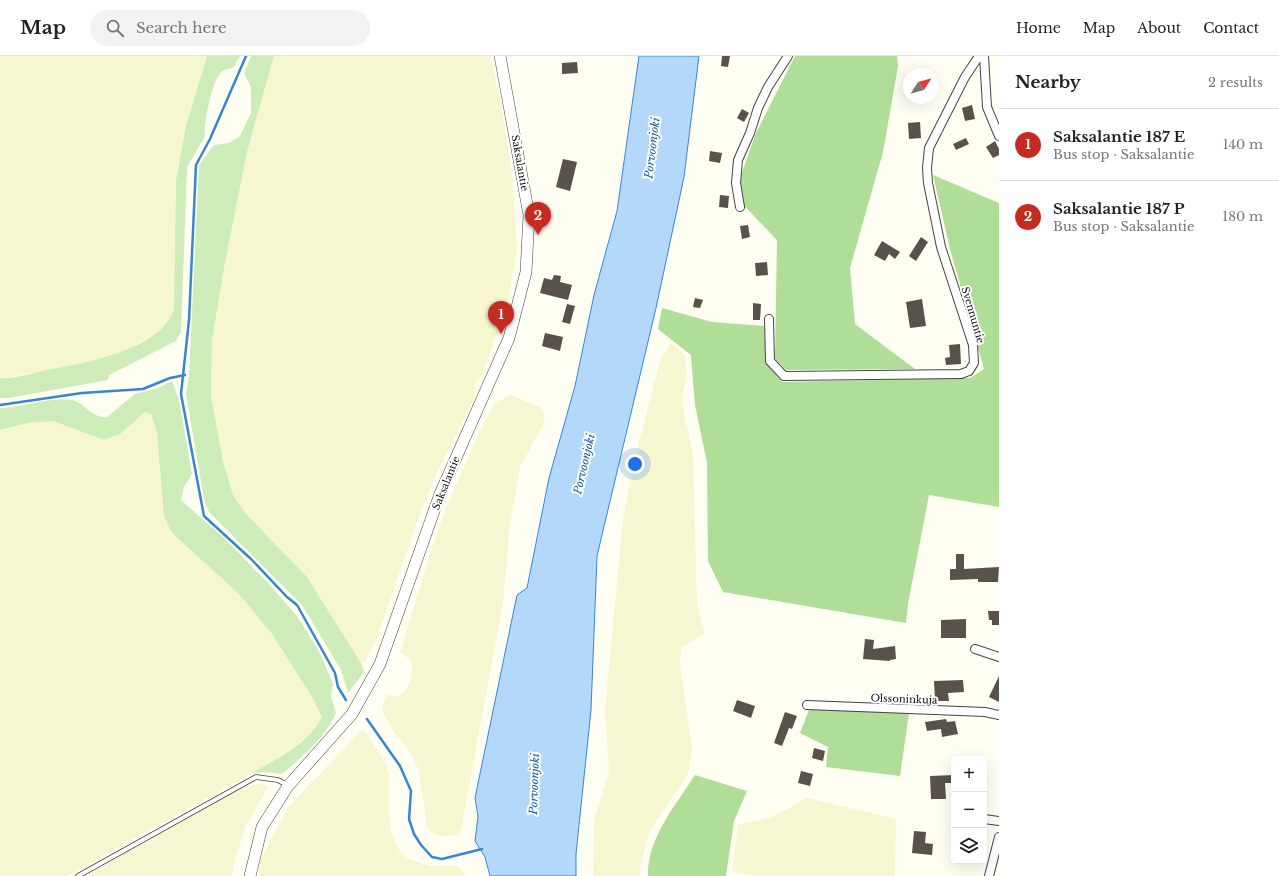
<!DOCTYPE html>
<html lang="en">
<head>
<meta charset="utf-8">
<style>
  :root { --surface:#fff; --page:#f2f2f2; --text:#222; --muted:#767676; --line:#e0e0e0; --accent:#c62b21 }
  body { margin:0; font-family:"Libre Baskerville",serif; background:var(--page); color:var(--text) }
  .controls { position:absolute; right:12px; bottom:12px; display:grid; overflow:hidden; border-radius:6px; box-shadow:0 4px 16px #0002 }
  .controls button { width:36px; height:36px; display:grid; place-items:center; padding:0; border:0; border-bottom:1px solid var(--line); background:var(--surface); color:var(--text); font:20px sans-serif }
  .compass { position:absolute; left:903px; top:12px; width:36px; height:36px; border-radius:50%; background:var(--surface); box-shadow:0 4px 16px #0002; rotate:54deg }
  .you { position:absolute; left:635px; top:408px; width:14px; height:14px; margin:-10px; border:3px solid #fff; border-radius:50%; background:#1a73e8; box-shadow:0 0 0 6px #1a73e833 }
  .badge { display:grid; place-items:center; width:26px; height:26px; border-radius:50%; background:var(--accent); color:#fff; font-size:13px; font-weight:700 }
  .pin { position:absolute; translate:-50% -33px; filter:drop-shadow(0 1px 2px #0008) }
  .pin::after { content:''; position:absolute; top:21px; width:14px; height:12px; background:inherit; clip-path:polygon(0 0,100% 0,50% 100%) }
  .list { margin:0; padding:0; list-style:none }
  h2 { display:flex; justify-content:space-between; align-items:center; height:52px; margin:0; padding:0 16px; font-size:17px }
  h2 small { font-size:13px; font-weight:400; color:var(--muted) }
  .list li { display:grid; grid-template-columns:26px 1fr auto; gap:12px; align-items:center; box-sizing:border-box; height:72px; padding:0 16px; border-top:1px solid var(--line) }
  .list b { display:block; font-size:15px; white-space:nowrap }
  .list p { margin:0; font-size:13px; white-space:nowrap; color:var(--muted) }
  .list em { font-size:13px; font-style:normal; color:var(--muted) }
  .icon { flex:none; width:22px; height:22px; fill:none; stroke:currentColor; stroke-width:2; stroke-linecap:round; stroke-linejoin:round }
  .map { position:relative; flex:none; width:999px; height:820px; overflow:hidden }
  header { display:flex; align-items:center; gap:24px; box-sizing:border-box; height:56px; padding:0 20px; background:var(--surface); border-bottom:1px solid var(--line) }
  header strong { font-size:19px }
  nav { display:flex; gap:22px; margin-inline-start:auto; font-size:14px }
  .search { width:280px; height:36px; background:var(--page); display:flex; align-items:center; gap:10px; box-sizing:border-box; padding:0 14px; border-radius:22px; color:var(--muted); font-size:15px }
  main { display:flex }
  aside { flex:1; background:var(--surface) }
  .map>svg:first-child { display:block }
  .farmland { fill:#f6f7d1 }
  .green { fill:#ceecb9 }
  .forest { fill:#b0dd98 }
  .water { fill:#b4d8f9; stroke:#3885d3 }
  .lines { fill:none; stroke-linecap:round; stroke-linejoin:round }
  .stream { stroke:#3885d3; stroke-width:2.5 }
  .building { fill:#59524b }
  .service-casing { stroke:#434343; stroke-width:5.5 }
  .minor-casing { stroke:#434343; stroke-width:10 }
  .tertiary-casing { stroke:#434343; stroke-width:12 }
  .service { stroke:#fff; stroke-width:4 }
  .minor { stroke:#fff; stroke-width:8 }
  .tertiary { stroke:#fff; stroke-width:11 }
  .labels { text-anchor:middle; dominant-baseline:central; stroke-width:4; stroke-linejoin:round; paint-order:stroke }
  .street-label { font-size:10px; fill:#101010; stroke:#fff }
  .water-label { font-size:11px; font-style:italic; fill:#1357a7; stroke:#fff }
</style>
</head>
<body>
<header>
<strong>Map</strong>
<div class="search"><svg class="icon" aria-label="search" viewBox="0 0 24 24"><circle cx="10" cy="10" r="6"/><path d="M15 15l6 6"/></svg>Search here</div>
<nav><a>Home</a><a>Map</a><a>About</a><a>Contact</a></nav>
</header>
<main>
<div class="map">
<svg width="999" height="820" viewBox="0 0 999 820">
  <rect width="100%" height="100%" fill="#fffef2"/>
  <path class="farmland" d="M0,0h207l-21,70 -10,54 -2,129 -3,10 -16,15 -26,15 -38,13 -87,16h-4z
    M274,0h216l11,46 11,72 5,76 -9,50 -25,74 -7,7 -2,18 -38,76 -19,47 -40,116 -12,23 -4,2 -54,-86 -61,-63 -13,-19 -10,-34 -12,-65 1,-56 13,-77 22,-111z
    M671,287l14,12 2,20 -6,25 12,54 4,151 8,29 -24,13 -1,18 12,83 -4,27 -39,57 -9,35v9h-47l1,-56 15,-48 -4,-61 18,-193 13,-65 25,-95z
    M511,339l28,12 4,3 2,6 -2,9 -23,42 -10,57 -7,79 -42,227 -5,5 -14,1 -9,-3 -6,-5 -8,-57 -8,-18 -17,-21 -11,-19 -1,-7 6,-12 8,3 7,-4 7,-11 3,-13 -3,-9 -10,-8 32,-104 15,-42 30,-69 17,-34z
    M145,355l6,3 6,18 15,101 67,61 33,40 40,63 10,20 -6,12 -21,17 -25,17 -203,113h-67v-446l28,-7 25,-2 51,19 16,-6z
    M361,675h4l20,31 4,12v41l2,16 8,19 9,9 24,7h25l10,10h-209l2,-16 29,-54z
    M259,728l10,2 -23,40 -11,34 -3,16h-147l161,-90z
    M807,742l89,21 -1,57h-143l-20,-5 6,-46 34,-8z"/>
  <path class="green" d="M207,0h33l-7,12c-6,1 -11,2 -14,7 -7,8 -16,51 -14,61l-18,31 -6,165 -5,9 -67,34 -1,5 -99,18h-9v-20c14,1 29,-4 42,-7 38,-7 119,-20 132,-62l2,-129 10,-54z
    M251,0h23l-27,96 -22,111 -13,77 -1,56 12,65 10,34 13,19 61,63 54,86 3,9 -16,21 -7,-23 -39,-65 -93,-93 -5,-13 -18,-105 3,-18 10,-211 15,-20 15,-2 11,-7 11,-23v-26l-7,-14z
    M172,325l7,19 13,74 -8,13 -3,13 43,38 44,45 29,33 23,37 13,31 -2,12 5,17c-11,25 -33,43 -54,61l-15,-2 -15,1c25,-14 57,-30 70,-56l-10,-20 -40,-63 -33,-40 -67,-61 -8,-17 -7,-84 -6,-18 -6,-2 -25,22 -16,6 -51,-19 -25,2 -28,7v-22c22,0 50,-12 72,-8 13,3 21,19 35,17l28,-23 23,-6z"/>
  <path class="forest" d="M795,0h102l1,10 -15,86 -33,116 5,56 60,45 -129,1 -11,-12 2,-118 -43,-45 22,-62z
    M933,119l66,28v304l-70,-12 -21,109 -2,19 -183,-31 -15,-31 -1,-98 -12,-58 -4,-50 -33,-26 4,-21 50,14 52,4 2,37 16,19 188,-4 14,-9 -34,-120z
    M810,651l99,6 -9,63 -74,-9 2,-20 -28,-14z
    M695,719l52,16 -13,30 -8,55h-78c-1,-38 28,-71 47,-101z"/>
  <path class="water" d="M639,0h60l-15,121 -28,131 -59,248 -6,154 -15,144v22h-86l-5,-19 -10,-16 3,-25 -3,-18 42,-203 10,-7 22,-110 26,-92 19,-91 23,-84z"/>
  <g class="lines">
    <path class="stream" d="M246,0l-36,83 -14,26 -7,155 -8,74 23,122 47,43 36,38 10,8 38,68 3,14 8,13
      M0,349l82,-12 61,-4 27,-11 15,-3
      M367,663l33,47 11,25 -2,28 5,15 7,11 11,12 10,2 40,-10"/>
  </g>
  <path class="building" d="M722,0h8l-2,11 -7,-1z
    M577,6l1,11 -16,1v-11z
    M972,49l3,14 -10,2 -3,-13z
    M742,53l7,4 -5,9 -7,-4z
    M920,66l1,16 -12,1 -1,-16z
    M966,82l3,6 -13,6 -3,-6z
    M995,85l4,8v6l-6,3 -7,-11z
    M710,95l12,2 -2,10 -11,-2z
    M563,103l14,3 -7,29 -14,-4z
    M720,139l9,1 -1,12 -9,-1z
    M748,169l2,12 -8,2 -2,-13z
    M921,181l7,5 -12,19 -7,-5z
    M882,185l18,11 -5,7 -6,-5 -4,7 -11,-6z
    M767,206l1,13 -12,1 -1,-13z
    M554,219l7,1 -1,6 12,3 -4,15 -28,-7 4,-15 8,2z
    M695,242l8,2 -3,8 -7,-1z
    M922,243l4,27 -16,2 -4,-26z
    M753,247l8,1 -1,16h-7z
    M567,248l8,2 -5,18 -8,-2z
    M545,277l18,4 -3,14 -18,-5z
    M960,288l1,20 -15,1 -1,-7 5,-1 -1,-12z
    M956,498h8v15l35,-2 -1,15h-20v-3l-28,1v-11h6z
    M988,555h11v14h-7v-5h-3z
    M966,563v19h-25v-18z
    M865,583l9,1 -1,9 22,-3 1,13 -6,1v1l-27,-2z
    M999,620v26l-10,-5z
    M963,624l1,12 -16,1 1,8h-14l-1,-20z
    M737,644l18,6 -4,12 -18,-7z
    M785,656l12,4 -5,13 -3,-1 -7,18 -8,-3z
    M946,663l1,3 8,-1 3,13 -16,3 -1,-8 -14,2 -2,-9z
    M814,692l11,3 -2,10 -11,-3z
    M801,715l12,3 -3,12 -12,-3z
    M954,719v8h-9l1,16h-15l-1,-23z
    M914,775l12,1 -1,11 8,1 -1,11 -20,-2z"/>
  <g class="lines">
    <defs>
      <path id="service" d="M78,820l178,-99 22,3 9,5"/>
      <path id="minor" d="M984,0l3,51 12,29
        M740,151l-4,-24 2,-23 12,-27 8,-25 10,-21 20,-31
        M769,263l1,42 14,15 177,-2 8,-3 5,-8 -1,-18 -32,-98 -13,-64 -1,-15 2,-20 36,-71 14,-21
        M975,593l24,8
        M807,649l178,7 14,3
        M984,763l15,2
        M989,820l10,-39"/>
      <path id="tertiary" d="M250,820l12,-49 26,-41 64,-72 28,-50 60,-170 69,-156 17,-66 3,-57 -29,-159"/>
    </defs>
    <use href="#service" class="service-casing"/>
    <use href="#minor" class="minor-casing"/>
    <use href="#tertiary" class="tertiary-casing"/>
    <use href="#service" class="service"/>
    <use href="#minor" class="minor"/>
    <use href="#tertiary" class="tertiary"/>
  </g>
  <g class="labels">
    <g class="street-label">
      <text transform="translate(520 107) rotate(80)">Saksalantie</text>
      <text transform="translate(973 259) rotate(74)">Svennuntie</text>
      <text transform="translate(446 427) rotate(-68)">Saksalantie</text>
      <text transform="translate(904 643) rotate(2)">Olssoninkuja</text>
    </g>
    <g class="water-label">
      <text transform="translate(652 92) rotate(-83)">Porvoonjoki</text>
      <text transform="translate(584 408) rotate(-77)">Porvoonjoki</text>
      <text transform="translate(534 728) rotate(-88)">Porvoonjoki</text>
    </g>
  </g>
</svg>
<div class="controls">
<button>+</button>
<button>−</button>
<button><svg class="icon" aria-label="layers" viewBox="0 0 24 24"><path d="M12 4l9 5-9 5-9-5zM3 14l9 5 9-5"/></svg></button>
</div>
<svg class="compass" viewBox="-18 -18 36 36"><path d="M0-13l5 13h-10z" fill="#e53935"/><path d="M0 13l5-13h-10z" fill="#767676"/></svg>
<div class="you"></div>
<div class="pin badge" style="left:501px;top:278px">1</div>
<div class="pin badge" style="left:538px;top:179px">2</div>
</div>
<aside>
<h2>Nearby<small>2 results</small></h2>
<ul class="list">
<li><span class="badge">1</span><div><b>Saksalantie 187 E</b><p>Bus stop · Saksalantie</p></div><em>140 m</em></li>
<li><span class="badge">2</span><div><b>Saksalantie 187 P</b><p>Bus stop · Saksalantie</p></div><em>180 m</em></li>
</ul>
</aside>
</main>
</body>
</html>
